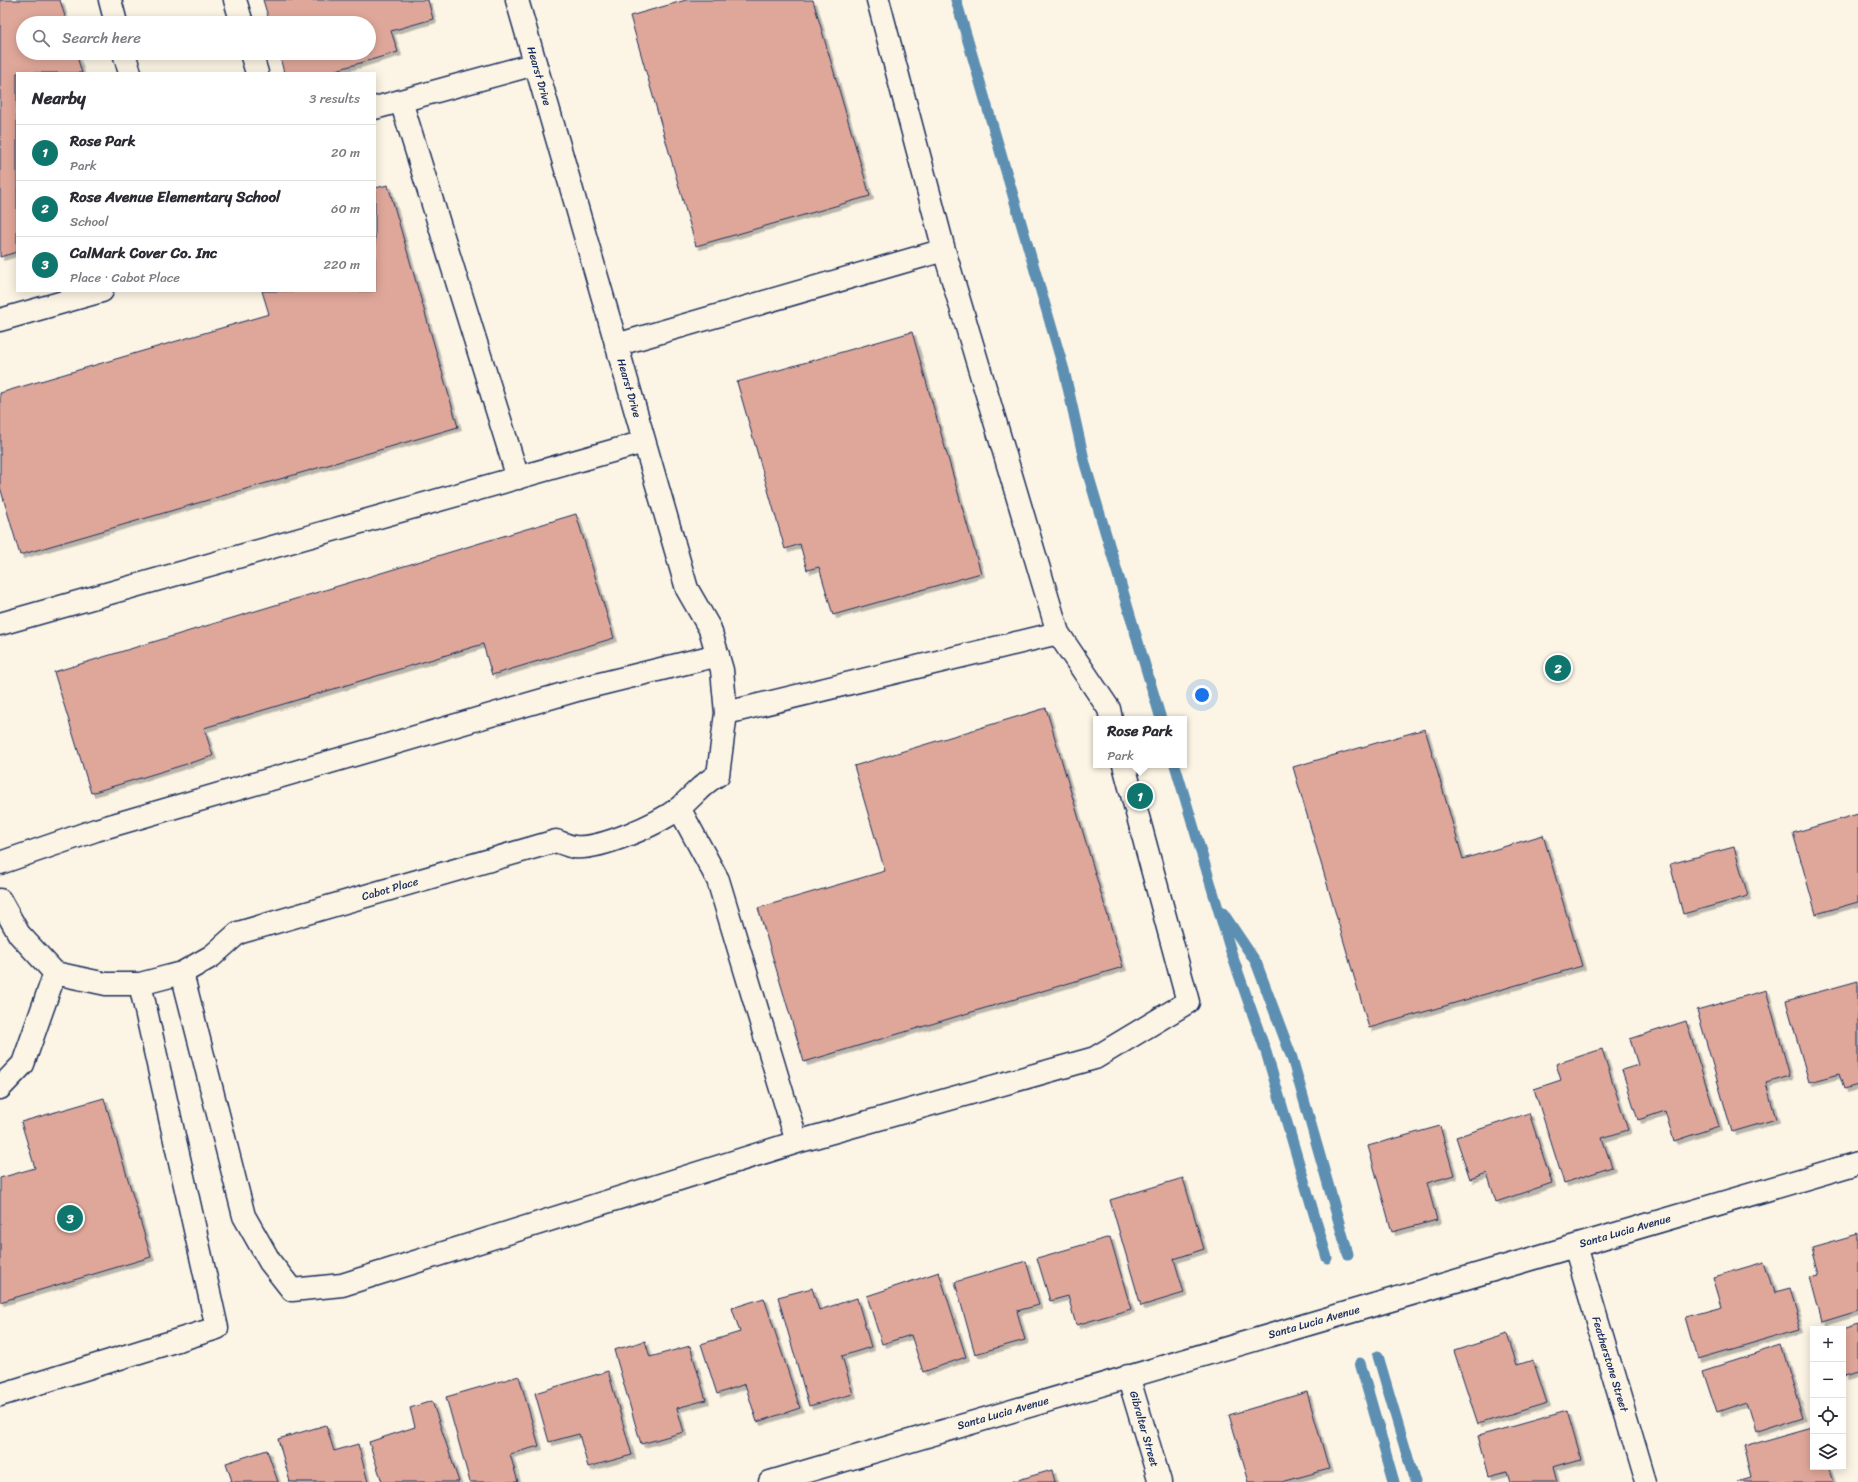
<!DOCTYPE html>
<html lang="en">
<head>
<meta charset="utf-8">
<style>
  :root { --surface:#fff; --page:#f2f2f3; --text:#2b2b33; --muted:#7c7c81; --line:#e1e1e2; --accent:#0f766e }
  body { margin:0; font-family:Sriracha,sans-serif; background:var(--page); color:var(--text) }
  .controls { position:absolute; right:12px; bottom:12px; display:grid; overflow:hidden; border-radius:0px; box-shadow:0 2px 10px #0003 }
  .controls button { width:36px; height:36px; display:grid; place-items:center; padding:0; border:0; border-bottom:1px solid var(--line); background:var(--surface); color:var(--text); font:20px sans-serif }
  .you { position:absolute; left:1202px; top:695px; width:14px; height:14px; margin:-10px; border:3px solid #fff; border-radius:50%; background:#1a73e8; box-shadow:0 0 0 6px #1a73e833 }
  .badge { display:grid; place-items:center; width:26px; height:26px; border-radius:50%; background:var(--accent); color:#fff; font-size:13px; font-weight:700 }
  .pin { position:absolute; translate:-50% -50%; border:2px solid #fff; box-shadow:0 1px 4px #0006 }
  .popup { position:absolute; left:1093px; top:716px; width:94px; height:52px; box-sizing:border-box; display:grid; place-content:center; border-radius:0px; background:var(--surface); filter:drop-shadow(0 1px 3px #0005); font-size:13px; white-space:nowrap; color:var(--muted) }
  .popup b { font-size:15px; color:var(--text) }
  .popup::after { content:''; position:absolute; left:50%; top:100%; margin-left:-8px; border:8px solid transparent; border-top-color:var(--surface) }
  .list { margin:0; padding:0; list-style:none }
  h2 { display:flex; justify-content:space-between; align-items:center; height:52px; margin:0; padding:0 16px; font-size:17px }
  h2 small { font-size:13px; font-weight:400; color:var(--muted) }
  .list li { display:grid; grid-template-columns:26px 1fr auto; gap:12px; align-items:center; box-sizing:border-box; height:56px; padding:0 16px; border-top:1px solid var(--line) }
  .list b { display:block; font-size:15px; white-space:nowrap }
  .list p { margin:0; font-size:13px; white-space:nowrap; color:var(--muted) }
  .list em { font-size:13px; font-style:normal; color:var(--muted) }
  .icon { flex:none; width:22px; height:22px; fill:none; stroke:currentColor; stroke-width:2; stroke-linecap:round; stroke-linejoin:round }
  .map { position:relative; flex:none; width:1858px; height:1482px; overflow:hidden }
  .search { position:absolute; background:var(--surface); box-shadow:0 2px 10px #0003; left:16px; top:16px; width:360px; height:44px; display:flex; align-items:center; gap:10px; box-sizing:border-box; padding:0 14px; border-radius:22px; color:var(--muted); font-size:15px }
  .panel { position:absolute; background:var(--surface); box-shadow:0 2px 10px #0003; left:16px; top:72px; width:360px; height:220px; border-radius:0px }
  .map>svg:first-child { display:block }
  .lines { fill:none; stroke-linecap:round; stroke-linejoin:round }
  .stream { stroke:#5d8fb2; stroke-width:11 }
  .building { fill:#dfa799; stroke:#1b2f5e; filter:url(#shadow) }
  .minor-casing { stroke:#1b2f5e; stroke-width:25 }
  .minor { stroke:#fcf5e5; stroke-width:22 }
  .labels { text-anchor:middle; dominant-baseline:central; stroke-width:4; stroke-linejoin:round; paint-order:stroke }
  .street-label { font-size:11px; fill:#1b2f5e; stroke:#fcf5e5 }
</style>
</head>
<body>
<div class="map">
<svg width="1858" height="1482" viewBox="0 0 1858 1482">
  <defs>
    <filter id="shadow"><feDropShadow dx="3.5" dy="3.5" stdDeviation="0" flood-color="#0004"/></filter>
  </defs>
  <rect width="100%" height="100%" fill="#fcf5e5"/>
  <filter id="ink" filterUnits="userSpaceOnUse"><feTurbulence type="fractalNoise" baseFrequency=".025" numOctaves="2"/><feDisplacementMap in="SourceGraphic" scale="8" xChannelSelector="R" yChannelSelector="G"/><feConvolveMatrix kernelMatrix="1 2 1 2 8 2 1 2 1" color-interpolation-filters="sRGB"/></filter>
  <g filter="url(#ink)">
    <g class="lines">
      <path class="stream" d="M956,0l108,370 21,94 76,255
        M1175,765l57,190 34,97 61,206
        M1223,913l33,49 36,96 56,196
        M1378,1356l37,126
        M1360,1363l34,119"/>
    </g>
    <path class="building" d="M0,0h60l7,23h-44v30h53l6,20h-65v179l-17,5z
      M263,0h165l5,19 -42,12 7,21 -72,21h-42l-5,-20h90v-30h-99z
      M686,0h127l57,196 -174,50 -66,-230z
      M388,185l70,242 -438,128 -20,-68v-94l269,-79 -7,-23h113v-103z
      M912,332l69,241 -148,42 -14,-48 -12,3 -7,-26 -15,5 -48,-167z
      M576,514l38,124 -122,37 -9,-31 -279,84 9,28 -122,37 -37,-121z
      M1046,708l77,259 -319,95 -46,-154 127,-37 -31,-105z
      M1425,729l38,130 80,-24 39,131 -213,62 -76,-261z
      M1858,814v88l-42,12 -23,-81z
      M1734,847l14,49 -65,18 -13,-50z
      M1858,981v104l-14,4 -5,-15 -30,8 -23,-81z
      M1766,990l24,86 -24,7 10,36 -44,13 -35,-122z
      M1686,1021l33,105 -45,15 -9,-30 -27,9 -16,-50 16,-5 -8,-26z
      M1602,1049l26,81 -26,8 10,29 -48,16 -30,-94 27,-9 -5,-16z
      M104,1098l47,159 -151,45v-124l35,-10 -14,-46z
      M1529,1113l23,70 -56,19 -9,-29 -17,6 -14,-42z
      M1440,1126l14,49 -27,8 10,37 -45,12 -24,-86z
      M1183,1178l21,71 -30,10 10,34 -43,13 -31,-106z
      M1858,1235v76l-36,11 -12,-45 9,-2 -7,-27z
      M1110,1237l21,72 -55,16 -8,-29 -18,5 -13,-43z
      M1026,1261l13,44 -22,6 8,29 -50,14 -20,-72z
      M1764,1262l10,32 15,-4 12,39 -103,30 -12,-42 36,-10 -9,-30z
      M939,1272l27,85 -43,15 -12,-37 -29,9 -15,-48z
      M812,1288l7,22 38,-12 14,49 -29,9 11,38 -44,12 -31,-109z
      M764,1298l36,110 -43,14 -12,-38 -28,10 -16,-50 39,-12 -8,-24z
      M1858,1324v47l-15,4 -1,-46z
      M1507,1334l10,31 16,-5 14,43 -69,21 -24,-73z
      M645,1341l5,16 40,-11 16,54 -29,8 7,24 -43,12 -27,-94z
      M1781,1345l23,72 -49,16 -9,-30 -29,10 -14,-43z
      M608,1371l24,84 -44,12 -9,-33 -30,8 -14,-49z
      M519,1376l20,70 -29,8 8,28h-48l-24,-85z
      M1307,1392l22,77 -47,13h-33l-20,-67z
      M432,1401l27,81h-77l-13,-40 46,-15 -5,-19z
      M1567,1411l14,48 -28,8 4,15h-47l-3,-11 -18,5 -11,-40z
      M326,1425l8,26 24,-7 10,38h-78l-12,-43z
      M1813,1427v40h14l5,15h-95l14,-4 -8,-31z
      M267,1450l11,32h-50l4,-1 -6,-18z
      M1052,1470l3,12h-44z"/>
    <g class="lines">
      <defs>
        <path id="minor" d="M110,0l6,23
          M235,0l7,23
          M124,53l6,20
          M251,53l6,20
          M401,101l117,377
          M375,108l160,-44
          M0,320l102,-29
          M616,345l328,-95 -66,-250
          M0,624l644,-182
          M1058,633l51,76 2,10
          M726,713l332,-80 -114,-383
          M679,808l39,72 79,262 298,-84 93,-56 -64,-237
          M0,863l96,-33 488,-142 134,-33
          M0,900l19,34 36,39
          M55,973l51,11h34l42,-11 30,-17 26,-23 318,-92c6,2 12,5 18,6 26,3 84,-23 105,-39 14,-11 23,-25 39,-33l8,-62 -4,-43 -12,-41 -23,-40 -170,-589
          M182,973l62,243 26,46 22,28 50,-5 455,-143
          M0,1088l23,-24 32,-91
          M1575,1246l70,236
          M1128,1376l32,106
          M0,1395l217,-67 -77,-344
          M770,1482l1088,-319"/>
      </defs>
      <use href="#minor" class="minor-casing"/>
      <use href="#minor" class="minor"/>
    </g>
  </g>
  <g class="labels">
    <g class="street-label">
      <text transform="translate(539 76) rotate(74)">Hearst Drive</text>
      <text transform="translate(629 388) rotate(74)">Hearst Drive</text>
      <text transform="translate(390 889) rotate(-16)">Cabot Place</text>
      <text transform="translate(1625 1231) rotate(-16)">Santa Lucia Avenue</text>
      <text transform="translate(1314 1322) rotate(-16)">Santa Lucia Avenue</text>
      <text transform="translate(1610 1364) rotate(73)">Featherstone Street</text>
      <text transform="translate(1003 1413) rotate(-16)">Santa Lucia Avenue</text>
      <text transform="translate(1144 1429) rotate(74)">Gibralter Street</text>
    </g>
  </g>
</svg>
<div class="controls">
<button>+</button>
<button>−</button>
<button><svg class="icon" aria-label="locate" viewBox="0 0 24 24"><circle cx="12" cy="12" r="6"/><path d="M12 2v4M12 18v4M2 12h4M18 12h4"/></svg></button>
<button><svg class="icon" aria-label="layers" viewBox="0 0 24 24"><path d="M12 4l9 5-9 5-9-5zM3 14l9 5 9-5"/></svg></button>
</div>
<div class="you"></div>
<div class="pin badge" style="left:1140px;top:796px">1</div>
<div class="popup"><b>Rose Park</b>Park</div>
<div class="pin badge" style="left:1558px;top:668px">2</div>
<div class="pin badge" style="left:70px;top:1218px">3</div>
<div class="search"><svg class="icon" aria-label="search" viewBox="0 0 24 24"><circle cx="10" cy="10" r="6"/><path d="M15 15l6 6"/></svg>Search here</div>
<section class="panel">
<h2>Nearby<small>3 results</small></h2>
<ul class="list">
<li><span class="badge">1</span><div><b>Rose Park</b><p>Park</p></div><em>20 m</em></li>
<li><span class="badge">2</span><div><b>Rose Avenue Elementary School</b><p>School</p></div><em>60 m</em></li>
<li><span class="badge">3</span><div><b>CalMark Cover Co. Inc</b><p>Place · Cabot Place</p></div><em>220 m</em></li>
</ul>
</section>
</div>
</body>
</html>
